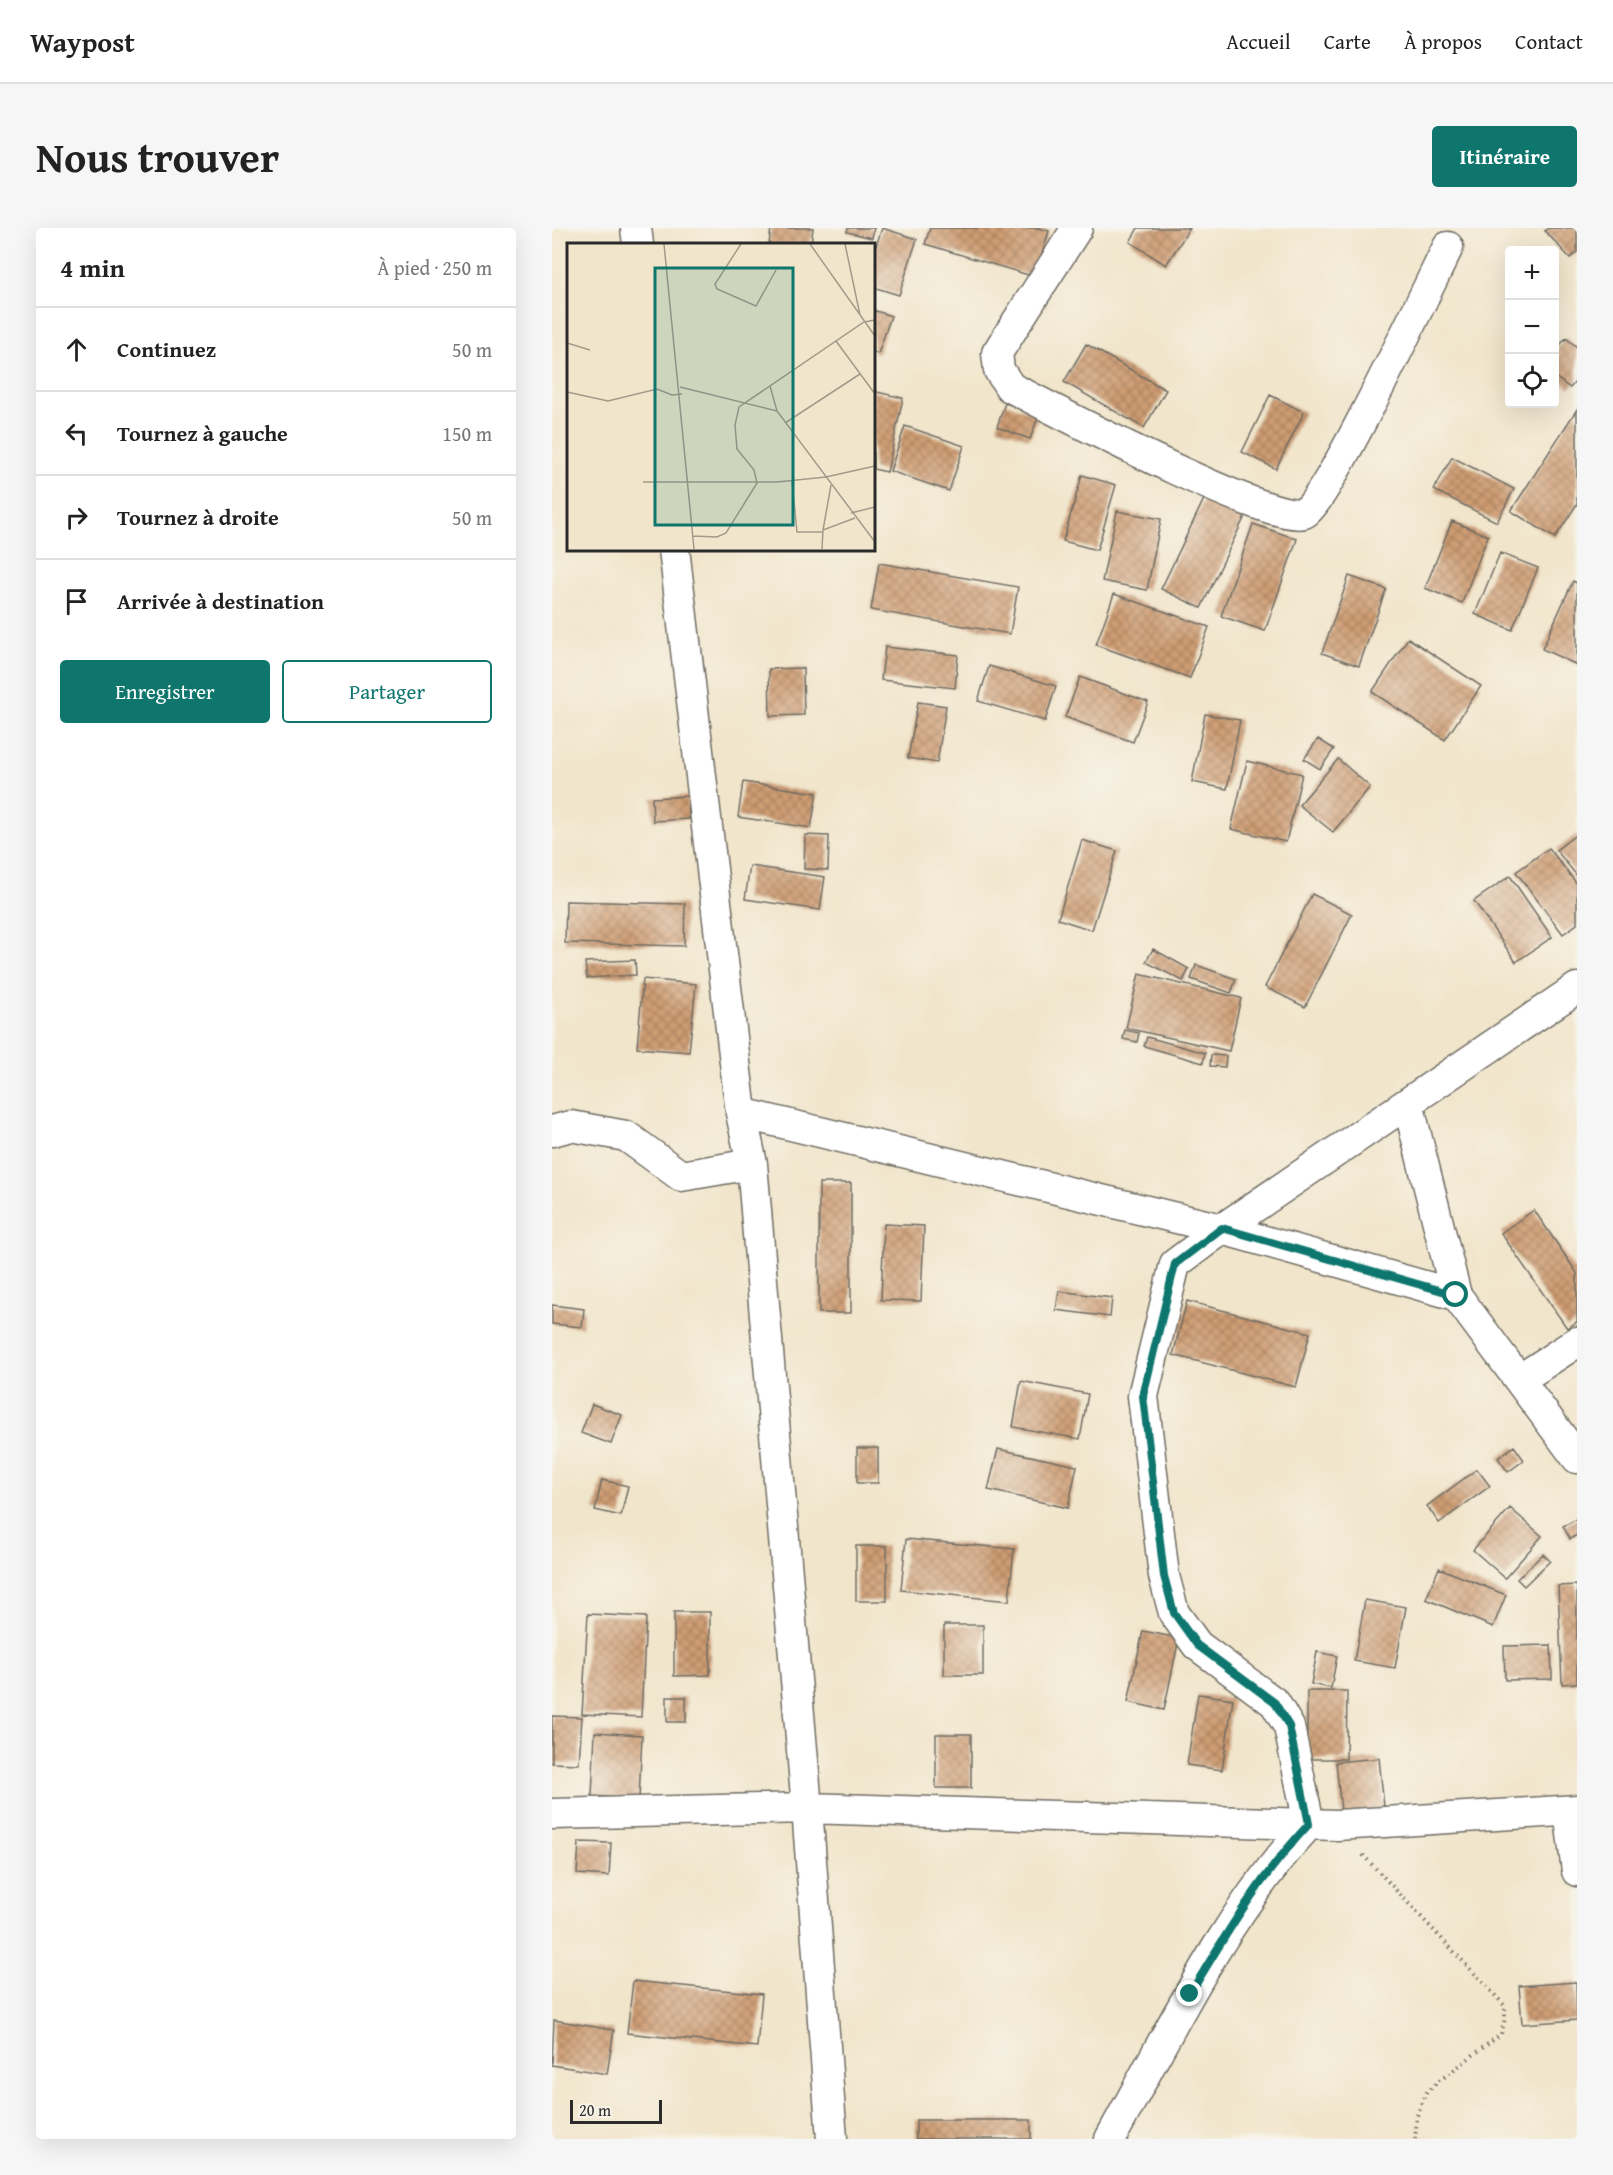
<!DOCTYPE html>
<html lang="fr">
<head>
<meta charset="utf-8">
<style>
  :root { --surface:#fff; --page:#f6f6f6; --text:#222; --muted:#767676; --line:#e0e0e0; --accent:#0f766e }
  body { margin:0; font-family:"Gentium Book Plus",serif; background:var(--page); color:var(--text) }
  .controls { position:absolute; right:18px; top:18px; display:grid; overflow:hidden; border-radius:6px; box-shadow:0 6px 24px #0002 }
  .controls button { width:54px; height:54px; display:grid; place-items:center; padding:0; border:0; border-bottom:2px solid var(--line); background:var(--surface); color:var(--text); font:30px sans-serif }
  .scale { position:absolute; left:18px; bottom:15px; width:92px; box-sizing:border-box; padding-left:6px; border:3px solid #2b2b2b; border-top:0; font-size:16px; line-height:21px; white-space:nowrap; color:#2b2b2b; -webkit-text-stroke:4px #f7f3e8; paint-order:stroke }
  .stop { position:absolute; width:18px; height:18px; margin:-14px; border:4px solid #0f766e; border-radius:50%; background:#fff }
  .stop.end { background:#0f766e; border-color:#fff; box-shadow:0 2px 6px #0008 }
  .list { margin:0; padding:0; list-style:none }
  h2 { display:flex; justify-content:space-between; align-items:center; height:78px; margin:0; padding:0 24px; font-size:26px }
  h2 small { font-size:20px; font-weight:400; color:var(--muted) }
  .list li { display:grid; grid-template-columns:39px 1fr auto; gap:18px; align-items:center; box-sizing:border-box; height:84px; padding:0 24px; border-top:2px solid var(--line) }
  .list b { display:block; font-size:22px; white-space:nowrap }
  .list em { font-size:20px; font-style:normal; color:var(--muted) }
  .actions { display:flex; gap:12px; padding:18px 24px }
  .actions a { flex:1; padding:14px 0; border:2px solid var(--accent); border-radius:6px; text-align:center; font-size:21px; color:var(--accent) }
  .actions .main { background:var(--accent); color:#fff }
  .icon { flex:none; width:33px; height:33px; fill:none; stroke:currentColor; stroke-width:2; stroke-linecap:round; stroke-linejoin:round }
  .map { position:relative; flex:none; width:1025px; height:1911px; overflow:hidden; border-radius:6px }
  header { display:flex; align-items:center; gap:36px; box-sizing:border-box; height:84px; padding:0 30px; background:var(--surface); border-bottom:2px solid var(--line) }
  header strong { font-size:28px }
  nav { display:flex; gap:33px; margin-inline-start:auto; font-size:21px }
  .intro { display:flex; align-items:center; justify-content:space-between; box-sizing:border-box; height:144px; padding:0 36px }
  h1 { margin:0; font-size:42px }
  .button { padding:15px 27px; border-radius:6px; background:var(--accent); color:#fff; font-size:21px; font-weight:700 }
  main { display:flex; gap:36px; padding:0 36px }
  aside { flex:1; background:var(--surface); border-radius:6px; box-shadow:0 6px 24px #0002 }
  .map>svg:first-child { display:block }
  .building { fill:url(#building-cross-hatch) }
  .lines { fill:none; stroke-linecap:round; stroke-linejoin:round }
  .street-casing { stroke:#706c63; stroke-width:33 }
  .path { stroke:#706c63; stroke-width:4; stroke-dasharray:1.5 4.5; stroke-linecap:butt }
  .street { stroke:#fff; stroke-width:30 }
  .route { stroke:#0f766e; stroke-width:8 }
  .inset-road { fill:none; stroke:#a29b8b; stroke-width:1.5 }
  .view { fill:#0f766e; fill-opacity:0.15; stroke:#0f766e; stroke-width:3 }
  .inset-edge { fill:none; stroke:#2b2b2b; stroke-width:3 }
</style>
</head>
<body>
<header>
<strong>Waypost</strong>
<nav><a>Accueil</a><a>Carte</a><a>À propos</a><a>Contact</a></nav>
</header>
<div class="intro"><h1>Nous trouver</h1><a class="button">Itinéraire</a></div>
<main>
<aside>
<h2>4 min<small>À pied · 250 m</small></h2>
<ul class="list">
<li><svg class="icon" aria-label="ahead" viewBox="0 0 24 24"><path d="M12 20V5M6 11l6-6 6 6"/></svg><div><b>Continuez</b></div><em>50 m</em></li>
<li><svg class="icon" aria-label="left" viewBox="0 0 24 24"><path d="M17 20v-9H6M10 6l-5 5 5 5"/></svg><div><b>Tournez à gauche</b></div><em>150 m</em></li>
<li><svg class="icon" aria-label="right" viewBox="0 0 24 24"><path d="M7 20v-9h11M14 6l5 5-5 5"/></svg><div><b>Tournez à droite</b></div><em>50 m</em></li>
<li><svg class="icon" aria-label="arrive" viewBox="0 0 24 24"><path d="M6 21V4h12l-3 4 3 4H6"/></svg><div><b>Arrivée à destination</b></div></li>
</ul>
<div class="actions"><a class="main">Enregistrer</a><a>Partager</a></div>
</aside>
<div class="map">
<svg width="1025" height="1911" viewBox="0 0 1025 1911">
  <defs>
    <pattern id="building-cross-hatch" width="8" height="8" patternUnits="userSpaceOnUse" patternTransform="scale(1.5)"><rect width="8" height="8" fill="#cf9d73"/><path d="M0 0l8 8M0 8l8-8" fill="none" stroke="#a8805f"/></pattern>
  </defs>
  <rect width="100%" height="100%" fill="#f7f3e8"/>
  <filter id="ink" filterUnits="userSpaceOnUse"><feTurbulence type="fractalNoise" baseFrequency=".0167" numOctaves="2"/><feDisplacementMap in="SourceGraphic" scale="12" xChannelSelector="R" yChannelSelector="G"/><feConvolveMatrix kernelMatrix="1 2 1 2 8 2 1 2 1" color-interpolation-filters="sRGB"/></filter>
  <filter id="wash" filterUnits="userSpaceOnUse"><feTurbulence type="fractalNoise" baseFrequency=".008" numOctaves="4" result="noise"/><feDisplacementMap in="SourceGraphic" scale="24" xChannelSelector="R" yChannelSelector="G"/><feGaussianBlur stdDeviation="1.35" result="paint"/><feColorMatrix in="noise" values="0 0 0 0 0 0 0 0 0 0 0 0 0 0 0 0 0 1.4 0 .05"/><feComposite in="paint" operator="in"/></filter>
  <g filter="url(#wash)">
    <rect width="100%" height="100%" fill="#f1e5cb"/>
    <g id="blocks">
      <path class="building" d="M219,0h42l-2,16h-42z
        M296,0h26l-2,10 -25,-6z
        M330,0l35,11 -18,56 -26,-8v-32z
        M378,0h108l11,3 -14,46 -110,-33z
        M586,0h52l-24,37 -36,-23z
        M996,0h29v24l-7,6 -25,-27z
        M321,82l18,6 -13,38 -5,-2z
        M1014,110l11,9v33l-7,8 -16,-12v-24z
        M534,116l80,46 -22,38 -80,-46z
        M321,163l30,7 -16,74 -14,-3z
        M718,167l34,17 -28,57 -34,-17z
        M453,175l34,12 -9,24 -33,-12z
        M1025,181v95l-22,34 -44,-27z
        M353,198l59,20 -15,45 -59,-20z
        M900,229l62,32 -17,33 -63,-32z
        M530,247l34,10 -19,65 -34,-9z
        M653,269l40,19 -44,92 -40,-19z
        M565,283l44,8 -14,71 -45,-9z
        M900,293l36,15 -26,67 -37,-15z
        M701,296l44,15 -32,92 -44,-15z
        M948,325l38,15 -26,62 -37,-16z
        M327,335l139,24 -8,47 -139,-24z
        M797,348l37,13 -27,77 -37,-13z
        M1021,353l4,2v82l-35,-16z
        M562,366l95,33 -19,51 -94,-33z
        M856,410l73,48 -36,54 -73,-48z
        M333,419l73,8 -3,33 -74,-8z
        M437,438l67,20 -11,35 -67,-20z
        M251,440l1,47 -34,1 -1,-47z
        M528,449l68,25 -15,40 -68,-25z
        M366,474l28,4 -9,57 -29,-5z
        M653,486l35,6 -13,69 -35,-7z
        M766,511l16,10 -14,20 -16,-10z
        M786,531l32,28 -37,45 -34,-27z
        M695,533l55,13 -16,68 -55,-13z
        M191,554l74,11 -6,35 -73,-11z
        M136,568l1,23 -36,2 -1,-23z
        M1025,606v42l-21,-26z
        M253,607l24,1 -1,34 -24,-1z
        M530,612l35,11 -25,79 -34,-11z
        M997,620l28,36v40l-14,10 -47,-62z
        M198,638l75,11 -5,33 -75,-11z
        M958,648l42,61 -36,25 -42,-61z
        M760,666l40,20 -47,93 -40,-20z
        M14,673l119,3 -1,42 -119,-3z
        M601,721l36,20 -6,12 -37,-19z
        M83,732l1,15 -49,3 -2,-16z
        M644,737l40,14 -5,14 -40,-14z
        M587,746l102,24 -12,53 -103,-23z
        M91,751l53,5 -7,68 -52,-4z
        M573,802l14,3 -2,9 -14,-3z
        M595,809l58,16 -2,10 -59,-17z
        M659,827l15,1 -1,11 -15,-1z
        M267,955h32v130h-32z
        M982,982l43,63v49l-10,6 -66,-95z
        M332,996l40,2 -3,75 -40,-1z
        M507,1063l53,7 -2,19 -54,-7z
        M635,1073l123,32 -14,54 -123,-32z
        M0,1077l32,4 -2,18 -30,-3z
        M469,1153l67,13 -8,45 -67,-12z
        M40,1176l30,11 -11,29 -30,-11z
        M962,1218l10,14 -16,12 -10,-14z
        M305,1220h21v35h-21z
        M446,1221l79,17 -9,42 -80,-18z
        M925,1241l13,17 -51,37 -12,-17z
        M50,1252l26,6 -7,30 -26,-6z
        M958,1280l32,28 -37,42 -32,-28z
        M1025,1291v16l-7,4 -7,-13z
        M354,1311l108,10 -5,52 -108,-11z
        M304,1318h31v55h-31z
        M991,1326l7,7 -26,25 -7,-7z
        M887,1340l67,27 -13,32 -67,-28z
        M1025,1357v98l-15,1 -4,-98z
        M813,1372l41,7 -11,61 -41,-7z
        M122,1384h36v63l-36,1z
        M36,1386l58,3 -5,100 -59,-3z
        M392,1397h39v50h-39z
        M591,1403l36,7 -15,72 -36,-8z
        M999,1417l1,34 -47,1 -1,-34z
        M765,1424l20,4 -6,32 -20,-4z
        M755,1463h40l-1,68h-39z
        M646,1466l35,5 -11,71 -35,-5z
        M115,1469h19v25h-19z
        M0,1488l30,1 -3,47 -27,-1z
        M43,1504l47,3 -3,64 -47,-3z
        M384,1506h35v54h-35z
        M827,1530l6,58 -43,5 -6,-59z
        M27,1614l32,1 -2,33 -32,-2z
        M81,1753l129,13 -5,53 -130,-14z
        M1024,1754l1,38 -55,4 -3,-38z
        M2,1792l60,10 -7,44 -55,-9z
        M364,1892h115v19h-115z"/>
    </g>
  </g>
  <g filter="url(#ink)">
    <use href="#blocks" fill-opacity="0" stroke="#706c63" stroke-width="1.5"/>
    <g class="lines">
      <defs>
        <path id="street" d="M84,0l2,16
          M525,0l-80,125 2,17 11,17c41,21 262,138 294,126 22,-9 126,-230 144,-266
          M122,321l67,564 11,51 55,644 25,331
          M856,875l48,192 121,163
          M189,885l481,116 234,66
          M0,903l19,-5 55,10 55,40 71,-12
          M967,1152l58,-38
          M1017,1583l8,60
          M0,1586l255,-6 530,17 240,-15
          M558,1911c60,-108 114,-223 199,-315l-20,-97 -14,-24 -78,-58 -23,-32 -10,-37 -21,-180 32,-132 47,-35 355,-241"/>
      </defs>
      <use href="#street" class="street-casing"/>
      <path class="path" d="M811,1627l142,151v12l-4,16 -62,47 -14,13 -8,22 -2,23"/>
      <use href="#street" class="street"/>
    </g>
  </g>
  <g class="lines" filter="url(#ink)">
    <path class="route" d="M638,1766c37,-62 69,-116 119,-170l-20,-98 -14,-23 -78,-58 -23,-32 -10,-37 -21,-180 32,-132 47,-36 234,67"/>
  </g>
  <g transform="translate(15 15)">
    <rect width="308" height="308" fill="#f1e5cb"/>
    <path class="inset-road" d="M97,1l30,305M174,1l-26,40 2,5 39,17 20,-36M243,1l65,92M278,1l15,71M269,98l39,53M0,100l23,7M203,143l7,25 98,131M113,144l97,24M0,149l41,9 49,-12 15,6 10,-1M218,180l75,-49M225,238l5,51h25M76,239h134l49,-5 49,-11M284,270l24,-6M256,287l8,-45M126,293l24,1 9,-4 31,-50 -3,-13 -17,-21 -2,-24 4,-18 125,-85 11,-2M255,306l1,-19 32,-12"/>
    <path class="view" d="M88,25h138v257h-138z"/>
    <rect width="308" height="308" class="inset-edge"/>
  </g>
</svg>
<div class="controls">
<button>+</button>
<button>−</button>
<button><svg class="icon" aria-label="locate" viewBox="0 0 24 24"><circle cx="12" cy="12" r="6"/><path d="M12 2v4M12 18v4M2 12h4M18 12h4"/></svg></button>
</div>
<div class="scale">20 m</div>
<div class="stop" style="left:904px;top:1067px"></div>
<div class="stop end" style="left:638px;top:1766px"></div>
</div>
</main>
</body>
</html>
